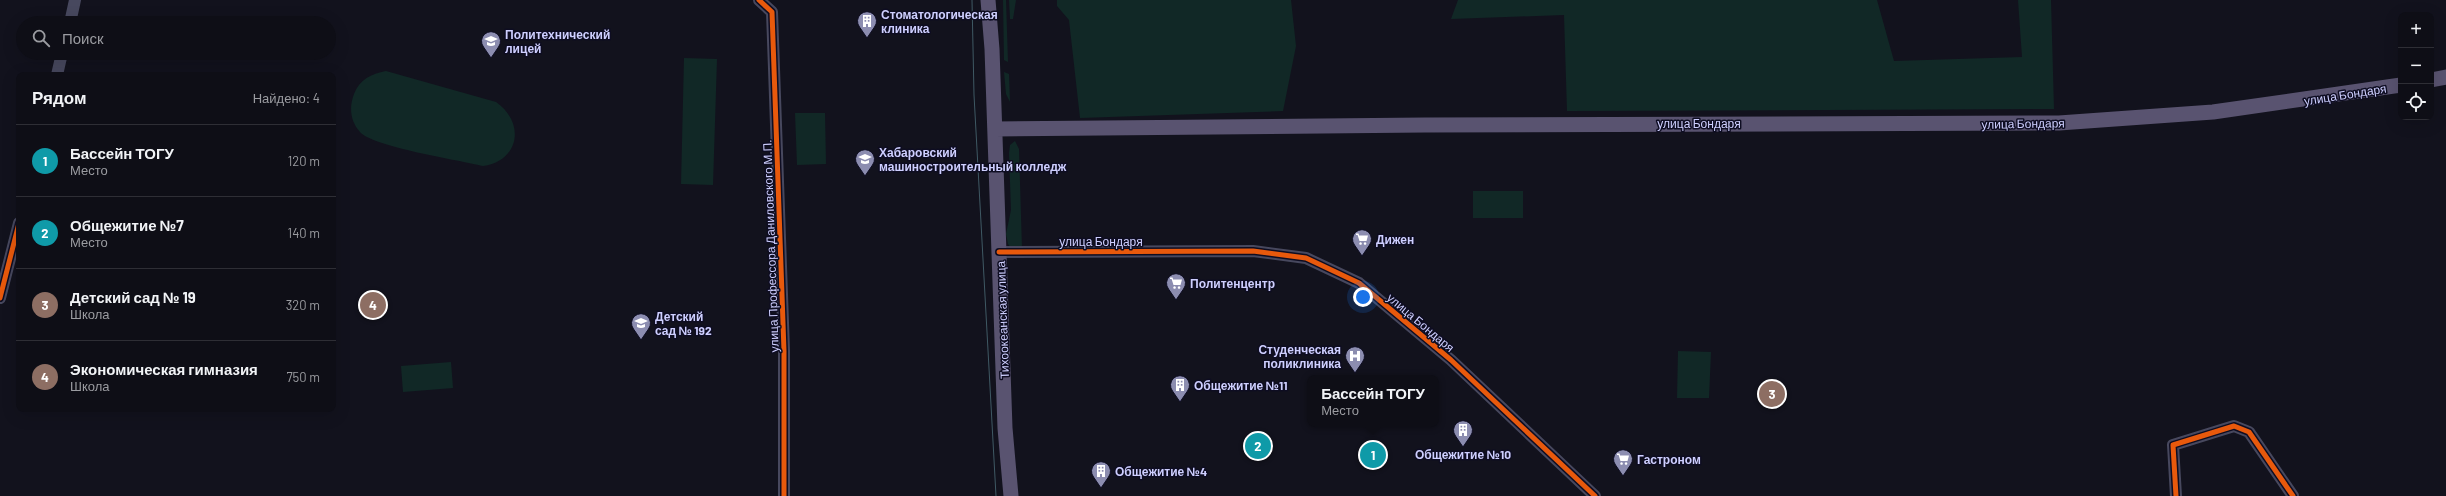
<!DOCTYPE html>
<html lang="ru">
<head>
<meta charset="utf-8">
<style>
  :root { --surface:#0e0e16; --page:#17171f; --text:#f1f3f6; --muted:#9b9ca1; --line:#2e2e35; --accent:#db2777 }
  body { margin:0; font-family:Barlow,sans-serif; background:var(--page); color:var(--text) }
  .controls { position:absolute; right:12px; top:12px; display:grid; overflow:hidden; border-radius:8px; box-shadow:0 4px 16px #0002 }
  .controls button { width:36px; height:36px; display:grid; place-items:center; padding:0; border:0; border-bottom:1px solid var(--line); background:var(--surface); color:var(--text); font:20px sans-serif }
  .you { position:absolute; left:1363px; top:297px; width:14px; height:14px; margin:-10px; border:3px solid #fff; border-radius:50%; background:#1a73e8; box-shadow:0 0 0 6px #1a73e833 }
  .badge { display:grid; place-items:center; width:26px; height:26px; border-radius:50%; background:var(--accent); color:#fff; font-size:13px; font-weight:700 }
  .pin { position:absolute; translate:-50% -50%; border:2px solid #fff; box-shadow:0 1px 4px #0006 }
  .popup { position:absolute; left:1307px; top:375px; width:132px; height:52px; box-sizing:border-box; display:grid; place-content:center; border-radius:8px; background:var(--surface); filter:drop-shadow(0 1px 3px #0005); font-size:13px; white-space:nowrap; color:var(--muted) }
  .popup b { font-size:15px; color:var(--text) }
  .popup::after { content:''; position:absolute; left:50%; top:100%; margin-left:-8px; border:8px solid transparent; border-top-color:var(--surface) }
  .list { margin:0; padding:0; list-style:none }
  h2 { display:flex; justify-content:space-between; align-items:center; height:52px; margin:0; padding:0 16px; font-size:17px }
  h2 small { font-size:13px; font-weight:400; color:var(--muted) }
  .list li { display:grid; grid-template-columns:26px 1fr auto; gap:12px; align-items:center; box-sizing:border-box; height:72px; padding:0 16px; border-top:1px solid var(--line) }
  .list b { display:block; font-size:15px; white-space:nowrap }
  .list p { margin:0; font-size:13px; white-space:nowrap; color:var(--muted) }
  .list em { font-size:13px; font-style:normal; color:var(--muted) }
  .icon { flex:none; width:22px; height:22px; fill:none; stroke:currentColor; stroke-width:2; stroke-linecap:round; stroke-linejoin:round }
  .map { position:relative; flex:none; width:2446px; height:496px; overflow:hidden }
  .search { position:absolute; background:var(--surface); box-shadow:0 4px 16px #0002; left:16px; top:16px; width:320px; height:44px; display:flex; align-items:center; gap:10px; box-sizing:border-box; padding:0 14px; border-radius:22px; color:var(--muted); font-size:15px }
  .panel { position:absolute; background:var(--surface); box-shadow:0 4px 16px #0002; left:16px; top:72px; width:320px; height:340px; border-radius:8px }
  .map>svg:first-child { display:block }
  .green { fill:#112826 }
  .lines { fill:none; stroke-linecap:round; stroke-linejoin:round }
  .minor { stroke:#47485e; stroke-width:12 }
  .major { stroke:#595370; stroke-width:15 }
  .tram { stroke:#3f5964; stroke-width:1 }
  .cycleway-casing { stroke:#0e0d22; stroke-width:8 }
  .cycleway { stroke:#e8590c; stroke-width:5 }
  .labels { text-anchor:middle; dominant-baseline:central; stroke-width:3; stroke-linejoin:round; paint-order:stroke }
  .poi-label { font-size:12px; font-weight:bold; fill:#cecfff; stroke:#0e0d22; text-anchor:start }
  .street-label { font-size:12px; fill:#cecfff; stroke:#0e0d22 }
</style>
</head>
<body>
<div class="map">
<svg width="2446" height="496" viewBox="0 0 2446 496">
  <rect width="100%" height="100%" fill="#12121d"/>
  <path class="green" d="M1003,0h3l2,62 -4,-2z
    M1009,0h7l-3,19h-3z
    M1057,0h234l5,46 -13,65 -203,7 -11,-98 -12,-14z
    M1458,0h419l17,61 128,-4 -4,-57h33l3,109 -487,2 -3,-96 -113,4z
    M684,58l33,1 -4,126 -32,-1z
    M386,71l110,31c30,21 23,59 -13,64 -24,-6 -110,-19 -123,-34 -10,-11 -11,-25 -6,-38 6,-15 17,-20 32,-23z
    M1004,72l5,2 1,28 -4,-8z
    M795,113h30l1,51 -29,1z
    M1015,141l4,8 3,100 -11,-1 -3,-4 -2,-10 5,-24 -2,-57 1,-8z
    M1473,191h50v27h-50z
    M1678,351l33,1 -2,46h-32z
    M451,362l2,26 -50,4 -2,-26z"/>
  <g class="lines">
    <path class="minor" d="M759,0l13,12 12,339v145
      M70,23l5,-23
      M57,75l5,-22
      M999,252l254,-1 53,7 53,25 92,77 144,136
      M0,298l19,-75
      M2176,496l-3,-51 61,-19 15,6 44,64"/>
    <path class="major" d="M988,0l4,49 13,379 6,68
      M2431,80l15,-3
      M995,129l430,-4 634,-2 154,-11 188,-27"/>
    <path class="tram" d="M972,0l2,95 22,401"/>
    <defs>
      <path id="cycleway" d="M759,0l13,12 12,339v145
        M999,252l254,-1 53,7 53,25 92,77 144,136
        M0,298l19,-75
        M2176,496l-3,-51 61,-19 15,6 44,64"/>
    </defs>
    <use href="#cycleway" class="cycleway-casing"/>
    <use href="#cycleway" class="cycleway"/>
  </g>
  <defs>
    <symbol id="building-pin" viewBox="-11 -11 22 30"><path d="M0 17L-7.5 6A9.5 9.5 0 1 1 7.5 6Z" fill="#8c8db0" stroke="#0e0d22"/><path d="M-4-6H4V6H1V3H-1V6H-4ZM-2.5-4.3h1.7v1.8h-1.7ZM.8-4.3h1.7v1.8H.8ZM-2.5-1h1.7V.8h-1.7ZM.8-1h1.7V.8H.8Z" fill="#fff"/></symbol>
    <symbol id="school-pin" viewBox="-11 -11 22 30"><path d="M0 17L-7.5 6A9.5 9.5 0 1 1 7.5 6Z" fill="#8c8db0" stroke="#0e0d22"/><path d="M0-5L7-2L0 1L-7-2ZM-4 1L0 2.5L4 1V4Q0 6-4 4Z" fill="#fff"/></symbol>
    <symbol id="university-pin" viewBox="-11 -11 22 30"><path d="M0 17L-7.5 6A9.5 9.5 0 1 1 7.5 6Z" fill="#8c8db0" stroke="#0e0d22"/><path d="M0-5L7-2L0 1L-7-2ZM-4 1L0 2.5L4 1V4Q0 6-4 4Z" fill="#fff"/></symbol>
    <symbol id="supermarket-pin" viewBox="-11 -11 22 30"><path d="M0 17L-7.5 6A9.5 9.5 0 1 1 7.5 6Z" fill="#8c8db0" stroke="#0e0d22"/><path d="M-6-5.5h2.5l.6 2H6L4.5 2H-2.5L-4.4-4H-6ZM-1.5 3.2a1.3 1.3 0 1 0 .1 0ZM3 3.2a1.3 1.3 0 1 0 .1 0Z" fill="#fff"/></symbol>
    <symbol id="hospital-pin" viewBox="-11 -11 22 30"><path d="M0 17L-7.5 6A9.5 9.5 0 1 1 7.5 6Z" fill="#8c8db0" stroke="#0e0d22"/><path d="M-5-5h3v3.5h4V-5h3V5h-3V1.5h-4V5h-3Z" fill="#fff"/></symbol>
  </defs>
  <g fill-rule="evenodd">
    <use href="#building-pin" x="856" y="10" width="22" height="30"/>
    <use href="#school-pin" x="480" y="30" width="22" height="30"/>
    <use href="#university-pin" x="854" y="148" width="22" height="30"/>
    <use href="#supermarket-pin" x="1351" y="228" width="22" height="30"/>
    <use href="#supermarket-pin" x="1165" y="272" width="22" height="30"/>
    <use href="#school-pin" x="630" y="312" width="22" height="30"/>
    <use href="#hospital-pin" x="1344" y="345" width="22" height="30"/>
    <use href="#building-pin" x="1169" y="374" width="22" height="30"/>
    <use href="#building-pin" x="1452" y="419" width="22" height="30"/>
    <use href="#supermarket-pin" x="1612" y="448" width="22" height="30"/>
    <use href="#building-pin" x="1090" y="460" width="22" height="30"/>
  </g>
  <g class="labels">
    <g class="poi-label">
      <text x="881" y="14">Стоматологическая<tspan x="881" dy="14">клиника</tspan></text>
      <text x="505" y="34">Политехнический<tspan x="505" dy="14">лицей</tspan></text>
      <text x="879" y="152">Хабаровский<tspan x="879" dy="14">машиностроительный колледж</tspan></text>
      <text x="1376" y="239">Дижен</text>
      <text x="1190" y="283">Политенцентр</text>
      <text x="655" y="316">Детский<tspan x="655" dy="14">сад № 192</tspan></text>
      <text x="1341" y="349" text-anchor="end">Студенческая<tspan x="1341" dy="14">поликлиника</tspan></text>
      <text x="1194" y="385">Общежитие №11</text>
      <text x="1463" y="454" text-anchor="middle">Общежитие №10</text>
      <text x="1637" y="459">Гастроном</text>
      <text x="1115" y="471">Общежитие №4</text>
    </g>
    <g class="street-label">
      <text transform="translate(2345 94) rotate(-9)">улица Бондаря</text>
      <text x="1699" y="123">улица Бондаря</text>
      <text transform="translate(2023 123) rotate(-1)">улица Бондаря</text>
      <text x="1101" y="241">улица Бондаря</text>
      <text transform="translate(770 246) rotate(-92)">улица Профессора Даниловского М.П.</text>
      <text transform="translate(1002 320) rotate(-92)">Тихоокеанская улица</text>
      <text transform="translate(1421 322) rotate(40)">улица Бондаря</text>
    </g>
  </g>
</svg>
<div class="controls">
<button>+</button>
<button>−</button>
<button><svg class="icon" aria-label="locate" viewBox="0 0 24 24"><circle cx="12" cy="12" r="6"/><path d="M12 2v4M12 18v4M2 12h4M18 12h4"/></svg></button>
</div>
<div class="you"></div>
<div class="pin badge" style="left:1373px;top:455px;background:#0f9aa8">1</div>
<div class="popup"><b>Бассейн ТОГУ</b>Место</div>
<div class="pin badge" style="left:1258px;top:446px;background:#0f9aa8">2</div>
<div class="pin badge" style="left:1772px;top:394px;background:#8d6e63">3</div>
<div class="pin badge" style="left:373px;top:305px;background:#8d6e63">4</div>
<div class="search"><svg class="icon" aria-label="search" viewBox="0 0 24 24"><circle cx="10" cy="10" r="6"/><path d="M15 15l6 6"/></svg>Поиск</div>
<section class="panel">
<h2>Рядом<small>Найдено: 4</small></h2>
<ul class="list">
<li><span class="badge" style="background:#0f9aa8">1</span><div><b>Бассейн ТОГУ</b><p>Место</p></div><em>120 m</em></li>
<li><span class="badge" style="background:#0f9aa8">2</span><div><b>Общежитие №7</b><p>Место</p></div><em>140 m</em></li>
<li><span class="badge" style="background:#8d6e63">3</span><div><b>Детский сад № 19</b><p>Школа</p></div><em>320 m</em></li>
<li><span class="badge" style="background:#8d6e63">4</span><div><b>Экономическая гимназия</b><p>Школа</p></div><em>750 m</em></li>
</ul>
</section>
</div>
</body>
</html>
